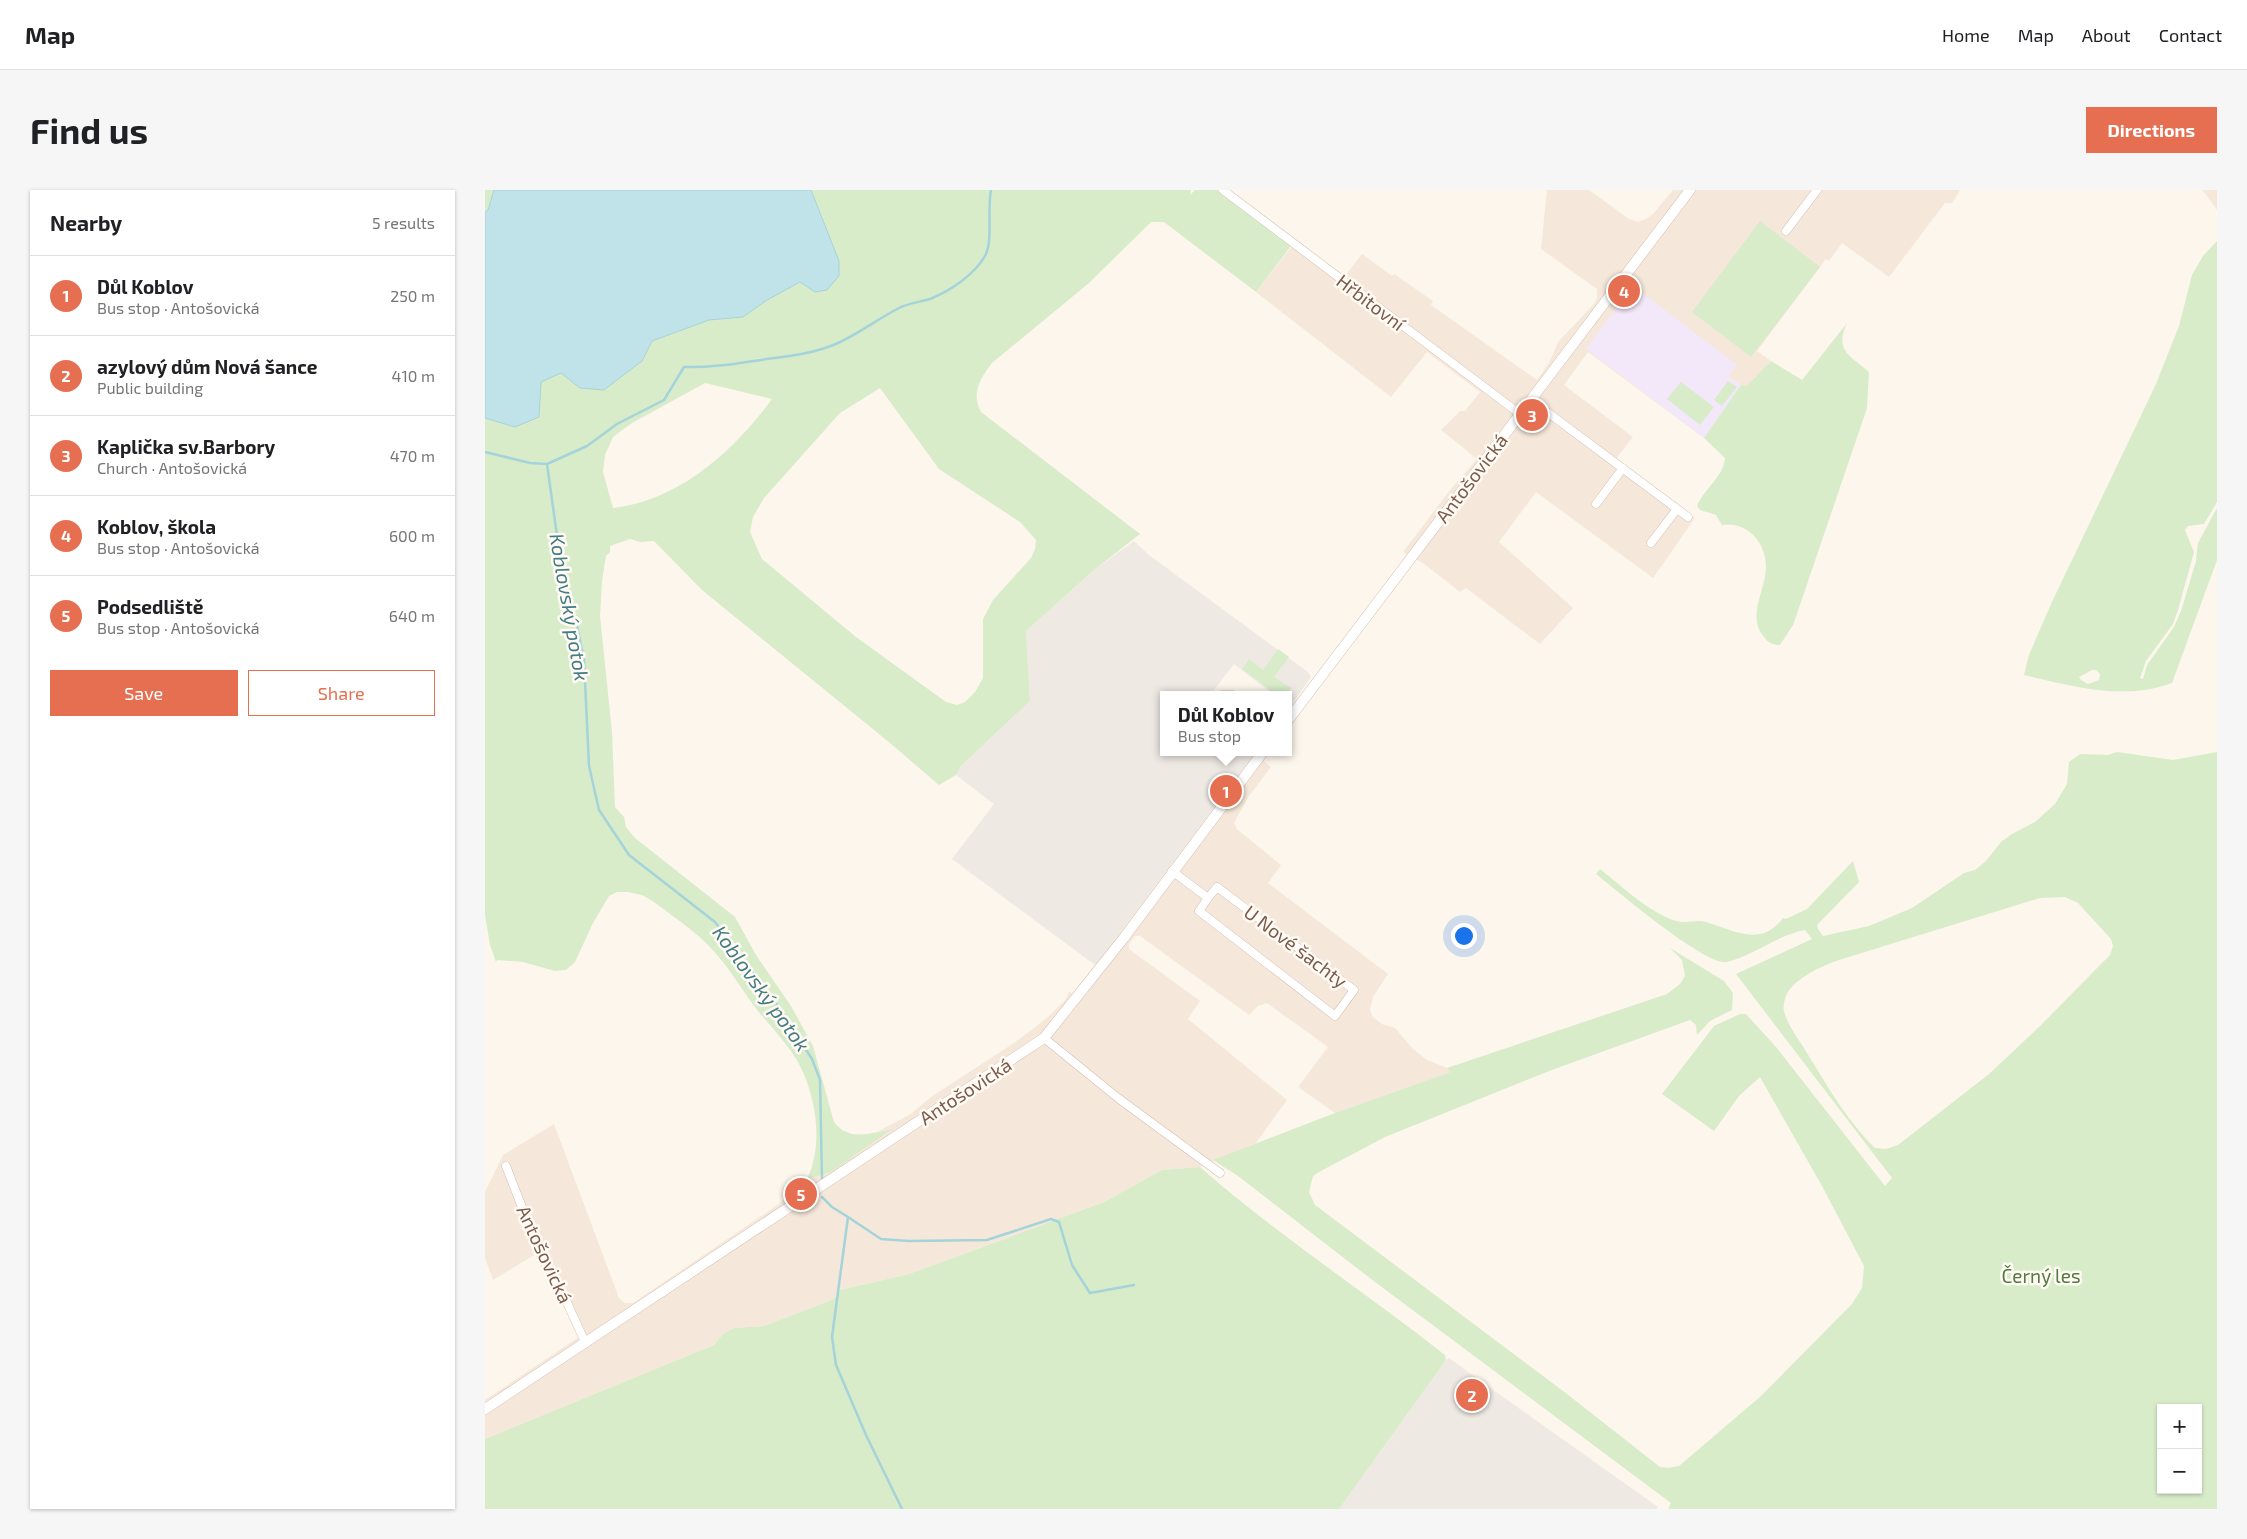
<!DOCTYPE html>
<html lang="en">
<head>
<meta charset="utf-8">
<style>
  :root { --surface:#fff; --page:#f6f6f6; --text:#202124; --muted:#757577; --line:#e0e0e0; --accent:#e76f51 }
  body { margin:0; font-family:"Exo 2",sans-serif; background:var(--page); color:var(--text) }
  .controls { position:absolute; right:15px; bottom:15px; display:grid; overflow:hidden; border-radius:0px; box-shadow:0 1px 4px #0004 }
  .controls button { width:45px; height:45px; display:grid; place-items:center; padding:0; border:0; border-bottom:1px solid var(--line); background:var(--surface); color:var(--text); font:25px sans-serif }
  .you { position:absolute; left:978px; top:745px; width:18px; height:18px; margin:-12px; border:4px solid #fff; border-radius:50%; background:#1a73e8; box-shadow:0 0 0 8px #1a73e833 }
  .badge { display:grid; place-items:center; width:32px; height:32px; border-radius:50%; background:var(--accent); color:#fff; font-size:16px; font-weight:700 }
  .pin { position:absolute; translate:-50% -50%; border:2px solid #fff; box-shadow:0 1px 5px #0006 }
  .popup { position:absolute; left:675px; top:501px; width:132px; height:65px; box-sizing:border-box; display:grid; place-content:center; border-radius:0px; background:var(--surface); filter:drop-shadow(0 1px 4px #0005); font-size:16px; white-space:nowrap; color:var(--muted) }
  .popup b { font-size:19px; color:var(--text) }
  .popup::after { content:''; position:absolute; left:50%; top:100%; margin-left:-10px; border:10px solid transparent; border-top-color:var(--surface) }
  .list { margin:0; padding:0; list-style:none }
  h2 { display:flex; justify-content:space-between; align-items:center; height:65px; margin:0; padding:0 20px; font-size:21px }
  h2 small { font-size:16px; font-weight:400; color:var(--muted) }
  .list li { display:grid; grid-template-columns:32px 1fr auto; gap:15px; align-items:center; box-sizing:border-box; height:80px; padding:0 20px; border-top:1px solid var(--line) }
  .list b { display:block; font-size:19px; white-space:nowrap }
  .list p { margin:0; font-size:16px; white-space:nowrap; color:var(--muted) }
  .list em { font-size:16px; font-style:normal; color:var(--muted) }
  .actions { display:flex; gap:10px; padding:15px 20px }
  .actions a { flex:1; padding:11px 0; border:1px solid var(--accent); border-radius:0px; text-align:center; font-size:18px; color:var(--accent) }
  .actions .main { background:var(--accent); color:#fff }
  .map { position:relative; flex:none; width:1732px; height:1319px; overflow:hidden; border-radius:0px }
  header { display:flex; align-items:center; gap:30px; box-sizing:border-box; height:70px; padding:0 25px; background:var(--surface); border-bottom:1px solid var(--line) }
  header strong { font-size:24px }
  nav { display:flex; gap:28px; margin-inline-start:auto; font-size:18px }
  .intro { display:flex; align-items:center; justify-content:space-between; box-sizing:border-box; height:120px; padding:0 30px }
  h1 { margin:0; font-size:35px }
  .button { padding:12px 22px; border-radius:0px; background:var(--accent); color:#fff; font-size:18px; font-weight:700 }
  main { display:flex; gap:30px; padding:0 30px }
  aside { flex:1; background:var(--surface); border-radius:0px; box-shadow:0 1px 4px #0004 }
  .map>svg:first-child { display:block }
  .residential { fill:#f5e8da }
  .industrial { fill:#efe9e4 }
  .education { fill:#f3e8fa }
  .green { fill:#d8ecc9; fill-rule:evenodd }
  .water { fill:#bfe3e8; stroke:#a5d3da }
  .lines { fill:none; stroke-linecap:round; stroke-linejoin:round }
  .stream { stroke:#a5d3da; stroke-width:2.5 }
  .street-casing { stroke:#d1beb0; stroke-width:9 }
  .secondary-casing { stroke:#d6c0b0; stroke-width:11 }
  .street { stroke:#fff; stroke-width:8 }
  .secondary { stroke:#fff; stroke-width:10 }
  .labels { text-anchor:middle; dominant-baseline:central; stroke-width:5; stroke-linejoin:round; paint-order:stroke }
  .street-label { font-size:19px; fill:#7a5c4d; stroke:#fffaf3 }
  .park-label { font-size:19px; fill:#537a41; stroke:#fffaf3 }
  .water-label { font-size:20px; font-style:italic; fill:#437c86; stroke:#fffaf3 }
</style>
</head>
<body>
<header>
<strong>Map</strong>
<nav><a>Home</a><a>Map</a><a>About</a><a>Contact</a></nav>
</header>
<div class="intro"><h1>Find us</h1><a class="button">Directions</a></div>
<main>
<aside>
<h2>Nearby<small>5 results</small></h2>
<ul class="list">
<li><span class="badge">1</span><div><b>Důl Koblov</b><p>Bus stop · Antošovická</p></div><em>250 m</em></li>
<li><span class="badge">2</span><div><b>azylový dům Nová šance</b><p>Public building</p></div><em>410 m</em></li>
<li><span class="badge">3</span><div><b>Kaplička sv.Barbory</b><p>Church · Antošovická</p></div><em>470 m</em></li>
<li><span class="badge">4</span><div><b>Koblov, škola</b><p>Bus stop · Antošovická</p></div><em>600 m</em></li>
<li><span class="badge">5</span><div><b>Podsedliště</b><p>Bus stop · Antošovická</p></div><em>640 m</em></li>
</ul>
<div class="actions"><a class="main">Save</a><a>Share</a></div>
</aside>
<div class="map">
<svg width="1732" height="1319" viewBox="0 0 1732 1319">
  <rect width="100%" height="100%" fill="#fdf6ec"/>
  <path class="residential" d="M1062,0h42l40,29 9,3 8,-3 7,-5 20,-24h287l-8,13h-7l-56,74 -47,-34 -13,18 -3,-2 -69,92 14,10 -24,26 -6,-2 -37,53 -116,-86 -24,33 69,52 -17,22 79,59 -42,60 -117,-86 -37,50 74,66 -33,36 -74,-56 -6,4 -37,-29 -20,-11 47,-62 27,-31 -36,-29 19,-19h5l15,-19 -53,-40 -36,45 -135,-105 40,-51 49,35 17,-22 30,22 2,-2 39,27 -2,4 106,75 12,-17 9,-21 36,-38 3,-6v-9l-56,-40z
    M1717,0h15v20l-13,-18z
    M770,564l16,13 -22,29 -15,27 3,6 44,36 -13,18 120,91 -15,23 -3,13 3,7 9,7 13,4 18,21 14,11 20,8 5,4 -117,41 -37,-26 30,-40 -61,-44 -9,3 -9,9 -109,-79h-5l-6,8v5l71,52 -12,18 99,81 -31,43 -56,24 -38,3 -58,32 -195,72 -69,16 -6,9 -70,27 -30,2 -11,6 -9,11 -229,94v-39l94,-63 -12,-28 -31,-55 -43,26 -8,-22v-66l18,-37 51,-31 65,174 6,5h8l143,-97 31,-27 24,-8 60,-42 -14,3 34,-18 20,-17 86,-56 31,-24 18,-18 3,-8 3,3 23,-29z"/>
  <path class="industrial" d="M649,351l15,14 159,117 3,5 -21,30 -1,-12h-15l-40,-31 -24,31h-47v57h90l2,2 -160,211 -143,-106 42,-55 -38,-29 5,-9 69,-65 -4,-70 68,-61z
    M964,1168l50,36 159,113 -2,2h-317l107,-149z"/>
  <path class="education" d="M1148,96l104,79 -9,11 13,9 -37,53 -118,-89z"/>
  <path class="green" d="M0,0h9l-6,20 -3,2z
    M326,0h380l-1,5 5,-5h23l73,56 -35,46 -92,-70h-13l-62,61 -97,80c-12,16 -21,30 -11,49l159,122 -46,36 -68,61 4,70 -69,65 -5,9 -17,10 -49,-42 -188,-153 -48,-49 -14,1 -10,-3 -20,7v6l-4,4 -4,25 -2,35 12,116 3,75 9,10 2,10 9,11 100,79 21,38 35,51 22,40 21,76c15,20 37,11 58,7l-61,43 -24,7c17,-35 9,-84 -9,-117 -11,-19 -26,-34 -40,-51 -17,-22 -30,-46 -50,-66 -17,-17 -38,-31 -57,-45l-9,-5 -14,-3h-11l-8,4 -16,27 -18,39 -9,8 -11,1 -32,-9 -26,-2 -1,2 -6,-17 -5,-30v-497l30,9 24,-10 2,-35 20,-9 19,15 24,2 38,-29 10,-20 57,-21 34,-3 24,-17 33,-18 15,10 24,-31zM220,193l67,16c-38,52 -93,102 -159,109l-10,-36 2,-17 8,-18 19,-14zM395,198l59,81 81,53 16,18 -1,9 -4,9 -38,42 -10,19v59l-8,14 -10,10 -8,3 -11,-3 -90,-65 -94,-78 -12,-27 3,-15 11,-19 76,-85z
    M1275,31l60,46 -69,90 -59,-45z
    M1732,51v261l-13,22 -16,2 -3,4 9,22 -16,58 -5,14 -27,37 -6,17 3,1 4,-14 27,-38 7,-16 15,-50 2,-18 19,-35v52l-45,123c-47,18 -101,3 -148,-8l5,-20 22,-51 105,-220 23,-58 13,-51 11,-19zM1607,480h4l4,4 -1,6 -11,4 -7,-4 -2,-3z
    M1362,133c-13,28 3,32 22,49l-2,36 -66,194 -8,23 -13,20c-7,0 -12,-2 -16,-8 -18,-21 2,-47 2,-70 0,-25 -19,-46 -44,-42l-6,-10 -16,-5 -3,-4c7,-17 27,-30 28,-48l-21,-20 37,-53 6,1 24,-25 31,19z
    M1243,191l9,6 -15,19 -8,-6z
    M1196,192l33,25 -14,18 -33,-26z
    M793,459l11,8 -15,20 17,11 -5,7h-9l-35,-26 7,-10 14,11z
    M1632,562l56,8 44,-8v757h-549l3,-6 -300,-224 -133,-103 -25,-16 122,-47 116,-41 -4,-4 220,-74 13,-10 5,-8 -3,-16 -12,-12 54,33 9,12 -1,17 -22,11 -13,14 -1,-10 -6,-5 -141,51 -164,66 -66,35 -6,4 -4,16 6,13 252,189 93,73 8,1 11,-2 82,-70 91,-92 10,-16 2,-22 -42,-80 -62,-109 -21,19 -25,35 -52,-37 52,-68 26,-12h6l30,33 109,139 7,-8 -156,-204 76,-35 -7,-9c-27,5 -51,25 -78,32 -20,5 -111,-72 -131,-88l4,-5c23,18 47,42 76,52 10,3 20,-2 30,1 27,8 55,26 77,-4l3,1 21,-10 46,-48 6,21 -42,43 1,4 5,7 46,-10 43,-18 52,-35 11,-3 11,-9 15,-19 11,-8 23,-12 20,-18 12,-20 2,-22 11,-8 28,1zM1580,707l13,6 33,36 2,7 -3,9 -70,71 -51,48 -91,71 -12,4 -11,-1c-29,-28 -50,-66 -71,-100 -7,-11 -17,-24 -20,-37 -1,-3 0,-8 1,-12 5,-19 36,-33 54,-39l201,-62zM1676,1218h37v82h-37z
    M715,977c77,68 164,124 245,188l1,5 -107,149h-854v-70l229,-94 9,-11 11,-6 30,-2 70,-27 6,-9 69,-16 79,-29 116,-43 58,-32z"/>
  <path class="water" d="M9,0h317l28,71v15l-12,14 -12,2 -15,-10 -33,18 -24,17 -34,3 -57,21 -10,20 -38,29 -24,-2 -19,-15 -20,9 -2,35 -24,10 -30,-9v-206l3,-2z"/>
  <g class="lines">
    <path class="stream" d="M0,262l45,11 17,1 17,122 13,40 7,34 5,106 10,44 30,45 86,67 65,87 32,50 8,21 2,99
      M62,274l40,-18 30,-22 47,-24 20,-33c28,1 55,-4 83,-8 24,-3 49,-6 71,-16 22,-10 41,-25 63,-36 9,-4 19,-5 29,-8 20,-8 46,-25 56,-45 7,-17 1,-45 5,-64
      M337,1007l10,10 16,10 -16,120 4,28 30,70 36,74
      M363,1027l33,22 28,2 78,-1 64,-21 8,3 13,43 18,28 44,-8"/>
    <defs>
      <path id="street" d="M738,0l297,224
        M1301,41l31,-41
        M1046,210l157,117
        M1111,314l27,-36
        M1166,353l26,-34
        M737,505h11
        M687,681l36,27 -9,13 136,105 19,-26 -137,-103 -9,11
        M559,848l74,60 102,75
        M21,976l35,90 23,40 21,46"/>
      <path id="secondary" d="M804,529l401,-529
        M0,1219l559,-371 79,-99 140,-187"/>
    </defs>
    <use href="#street" class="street-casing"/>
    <use href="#secondary" class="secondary-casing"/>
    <use href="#street" class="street"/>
    <use href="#secondary" class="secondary"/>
  </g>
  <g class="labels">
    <g class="street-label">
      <text transform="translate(886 112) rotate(37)">Hřbitovní</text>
      <text transform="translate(986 288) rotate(-53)">Antošovická</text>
      <text transform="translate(811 756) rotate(37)">U Nové šachty</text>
      <text transform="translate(480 901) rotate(-33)">Antošovická</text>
      <text transform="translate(60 1064) rotate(65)">Antošovická</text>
    </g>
    <g class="park-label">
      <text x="1556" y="1085">Černý les</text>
    </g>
    <g class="water-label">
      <text transform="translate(85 417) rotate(80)">Koblovský potok</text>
      <text transform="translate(277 798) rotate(54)">Koblovský potok</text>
    </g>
  </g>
</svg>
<div class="controls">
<button>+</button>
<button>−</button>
</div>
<div class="you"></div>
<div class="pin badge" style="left:741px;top:601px">1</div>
<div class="popup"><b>Důl Koblov</b>Bus stop</div>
<div class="pin badge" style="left:987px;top:1205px">2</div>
<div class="pin badge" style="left:1047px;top:225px">3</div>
<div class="pin badge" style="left:1139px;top:101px">4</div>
<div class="pin badge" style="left:316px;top:1004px">5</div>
</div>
</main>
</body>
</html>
